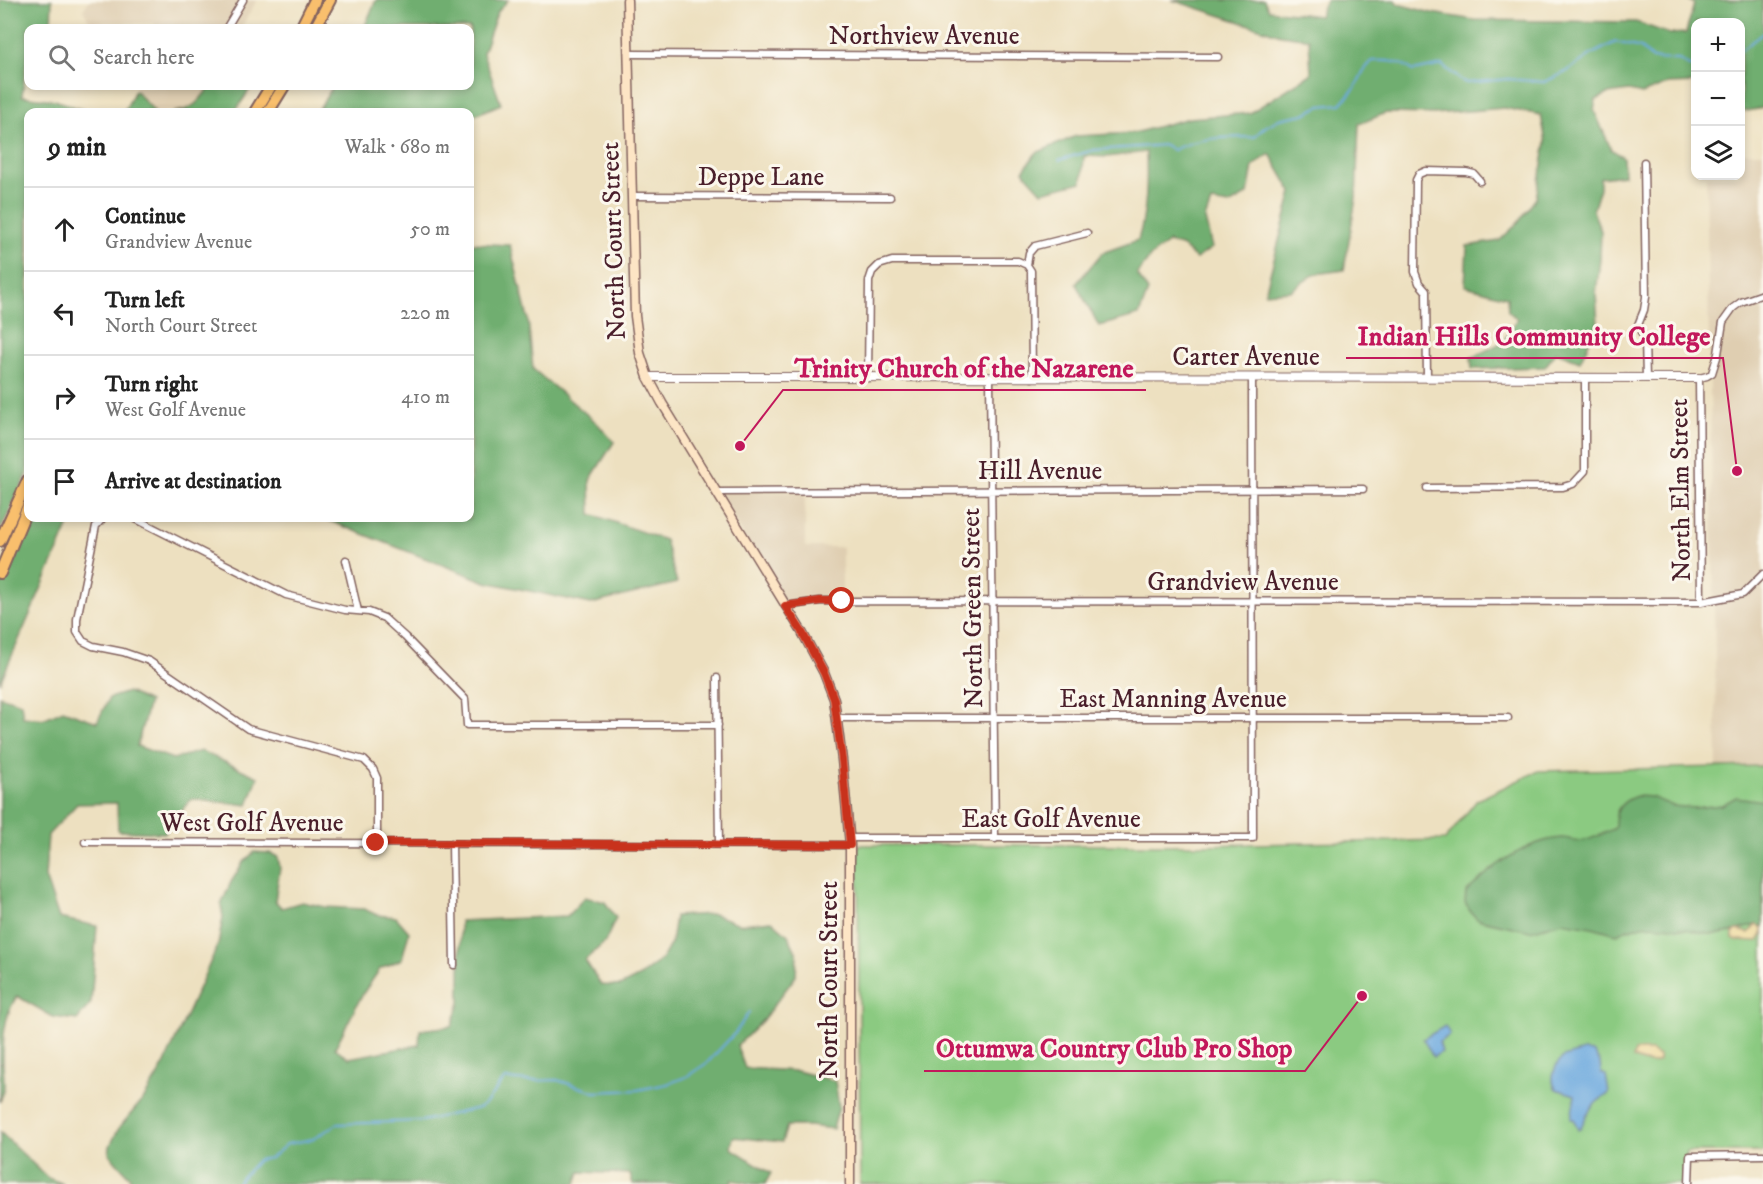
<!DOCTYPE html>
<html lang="en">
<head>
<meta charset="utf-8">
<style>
  :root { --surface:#fff; --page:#f6f6f6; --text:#222; --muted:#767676; --line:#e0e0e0 }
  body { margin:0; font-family:"IM FELL DW Pica",serif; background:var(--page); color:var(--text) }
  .controls { position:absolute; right:18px; top:18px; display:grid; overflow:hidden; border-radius:12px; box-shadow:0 3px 9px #0003 }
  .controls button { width:54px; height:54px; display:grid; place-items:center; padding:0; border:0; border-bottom:2px solid var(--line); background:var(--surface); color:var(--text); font:30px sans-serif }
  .stop { position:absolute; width:18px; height:18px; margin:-14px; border:4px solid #c8321e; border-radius:50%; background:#fff }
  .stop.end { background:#c8321e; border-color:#fff; box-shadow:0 2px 6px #0008 }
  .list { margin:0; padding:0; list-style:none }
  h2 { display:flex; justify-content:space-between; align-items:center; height:78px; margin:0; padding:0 24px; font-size:26px }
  h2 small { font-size:20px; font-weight:400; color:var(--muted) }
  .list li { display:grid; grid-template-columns:39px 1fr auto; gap:18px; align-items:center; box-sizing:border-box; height:84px; padding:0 24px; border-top:2px solid var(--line) }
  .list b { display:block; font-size:22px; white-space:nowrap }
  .list p { margin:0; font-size:20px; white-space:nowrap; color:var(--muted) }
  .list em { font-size:20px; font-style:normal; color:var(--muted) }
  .icon { flex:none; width:33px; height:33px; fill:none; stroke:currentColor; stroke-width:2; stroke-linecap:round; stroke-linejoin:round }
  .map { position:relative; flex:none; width:1763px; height:1184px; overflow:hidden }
  .search { position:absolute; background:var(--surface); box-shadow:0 3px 9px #0003; left:24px; top:24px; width:450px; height:66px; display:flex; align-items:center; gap:15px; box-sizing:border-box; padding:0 21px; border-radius:12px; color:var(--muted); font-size:22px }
  .panel { position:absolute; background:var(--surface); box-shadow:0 3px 9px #0003; left:24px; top:108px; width:450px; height:414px; border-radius:12px }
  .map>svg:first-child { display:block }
  .built { fill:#dfceb1 }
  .green { fill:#8bca81; stroke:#6a7456; stroke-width:1.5 }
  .forest { fill:#70ae6f; stroke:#5d664d; stroke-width:1.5 }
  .sand { fill:#eeda9e; stroke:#9c7c64; stroke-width:1.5 }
  .water { fill:#6eaadf; stroke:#5c6485; stroke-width:1.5 }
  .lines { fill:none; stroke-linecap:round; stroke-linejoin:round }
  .stream { stroke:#6eaadf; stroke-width:2 }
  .minor-casing { stroke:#83635f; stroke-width:9 }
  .tertiary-casing { stroke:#83635f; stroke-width:10 }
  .secondary-casing { stroke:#83635f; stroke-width:11 }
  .trunk-casing { stroke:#83635f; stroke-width:14 }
  .minor { stroke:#fff; stroke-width:6 }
  .tertiary { stroke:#fff; stroke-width:8 }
  .secondary { stroke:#fde5c5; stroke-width:8 }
  .trunk { stroke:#f9bf6d; stroke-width:10 }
  .route { stroke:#c8321e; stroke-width:8 }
  .labels { text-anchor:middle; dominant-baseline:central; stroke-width:6; stroke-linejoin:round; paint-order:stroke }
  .street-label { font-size:26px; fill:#4a1f2b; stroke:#fbf7ec }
  .leader { fill:none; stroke:#c2185b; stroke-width:2 }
  .callout-dot { fill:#c2185b; stroke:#fbf7ec; stroke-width:2 }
  .callout-label { font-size:27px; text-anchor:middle; font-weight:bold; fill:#c2185b; stroke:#fbf7ec; stroke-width:6; stroke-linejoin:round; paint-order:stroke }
</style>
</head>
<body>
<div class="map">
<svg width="1763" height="1184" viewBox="0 0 1763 1184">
  <rect width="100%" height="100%" fill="#fbf7ec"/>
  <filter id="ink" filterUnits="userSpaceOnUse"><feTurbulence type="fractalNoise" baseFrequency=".0167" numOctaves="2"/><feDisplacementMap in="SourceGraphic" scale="12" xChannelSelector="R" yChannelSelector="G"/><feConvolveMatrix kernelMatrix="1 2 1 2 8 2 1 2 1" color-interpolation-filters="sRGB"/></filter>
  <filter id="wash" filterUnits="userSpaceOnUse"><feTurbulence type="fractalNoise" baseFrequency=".008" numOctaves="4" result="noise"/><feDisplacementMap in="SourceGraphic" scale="24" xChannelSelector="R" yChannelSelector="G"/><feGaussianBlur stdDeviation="1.35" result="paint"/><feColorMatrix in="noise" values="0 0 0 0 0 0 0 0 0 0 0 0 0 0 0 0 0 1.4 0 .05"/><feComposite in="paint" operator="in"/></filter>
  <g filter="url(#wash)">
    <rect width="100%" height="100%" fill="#ede0c0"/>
    <path class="built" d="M89,0h168l-16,28h-88l2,-5 -65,-1 -7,-12z
      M136,86h74l-10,14 -16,12h-29l-20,-22z
      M1741,152h22v614l-46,1 -11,-591h34z
      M718,492h87v55h37v54l-57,5z"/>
    <path class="green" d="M1763,766v386h-77l-2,32h-824l-2,-339h341l246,-5 32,-40 61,-29z"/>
    <path class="forest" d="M0,0h52l-1,25 -23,3v21l-6,47 33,4 34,12h-61v361l-28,58z
      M376,0h132l-11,13 -14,40 18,51 -31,13v-5h-153l16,-26h137v-58h-106z
      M1172,0h92l5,10 50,6 7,-16h69l3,4 34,9 42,7 162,2 34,12 16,-1 8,-29 -5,-4h74v108l-22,4 -1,-90h-44l-1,61 -28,1 -25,10 -13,-3 -21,3 -12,6 -2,10 17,39 12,8 1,18 -24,3v10l-7,23 8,20 -1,28 -4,35 2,30 -18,37 -24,-9 -11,15 -73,2 -1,-11 32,-16 14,-23 -9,-8 -1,-14 -42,-11 2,-40 32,-5 19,-18 18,-25 10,-56 -5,-27 -37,-7 -70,6 -48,-1 -27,11 -3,74 -12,72 -29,4 -25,17 -25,2 27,-101 -22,-38 -17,12 -5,28 -19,11 -18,-3 -6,17 7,29 -16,11 -13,-12 -14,-5 -18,14 -14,18 11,17 -9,24 -40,11 -23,-42 26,-31 36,-13c9,-29 9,-58 8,-88l-39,5 -23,-1 -2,26 -40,10 -19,-21 13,-18 40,-17 58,-3 55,-15 61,-5 61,-39 -2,-35 -28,-4z
      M210,86h42l-17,26h-62c19,-1 27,-11 37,-26z
      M135,90l20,22h-31z
      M470,243l40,2 18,74 5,50 64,54 17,19 -24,38 1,34 74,26 12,43 -86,21 -105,-22 -164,-64h148z
      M28,518h44l-72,165v-110z
      M128,692l21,10 -12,44 36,13 28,-8 57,26 -10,28 -57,-6 -26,34 -47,-2 -1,-28 -40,1 -29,31 -3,42 14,41 38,8 -6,77 -14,17 -24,-3 -36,-21c-14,21 -14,44 -14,69 1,13 3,24 -3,37v-406l21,7 2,14 20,2 20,-9 34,12 12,-24z
      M1637,796l14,1 22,9 21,2 28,-3 14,-8 27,4v126l-7,-2c-14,3 -32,11 -46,9 -32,-6 -62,-16 -93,0l-25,-7 -30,-5 -32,9 -53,-12 -7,-8 -5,-8 1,-10c25,-26 59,-52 96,-55 6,0 12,3 18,3 11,0 25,-9 35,-13 -1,-17 5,-27 22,-32z
      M254,852l16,1 8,4 2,11 -5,33 7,7 20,-6 24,5 38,2 13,6 19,2 13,15 -7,27 -22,10 -18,26 -27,53 14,10 70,-13 1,-15 32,-4 8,-23v-82l107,-5 18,-19 20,5 11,16 -11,24 -20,18 16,25 19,1 20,-10 22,-17 9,-16 4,-27 38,-2 27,10 32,-3 16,14 9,19 -1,22 -34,45 -25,25 8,22 52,3 38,10 4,26 -6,22 -24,-3h-22l-5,16 -49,-5 -2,11 40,25 -6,11h-12l-21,-4 -1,4h-98l-3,-10 -50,-2 -4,12h-86l-3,-5 -17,3 -1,2h-340l1,-7 -21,-23 1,-8 9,-18 26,-31 19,-32 54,-120 5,-28 -2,-12 10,-23 12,-19z
      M0,1132l48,46 16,6h-64z"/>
    <path class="sand" d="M1756,925l7,3 -1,7 -4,6 -21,-1 -4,-2v-5l4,-3 12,3z
      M1635,1051h16l8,5v5c-8,5 -18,1 -26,-3z"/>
    <path class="water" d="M1445,1026l5,9 -11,7 3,10 -9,5 -10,-18z
      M1584,1051l9,1 7,10 1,11 5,2 3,18c-4,5 -8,5 -12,9 -9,8 -12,17 -17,27l-2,1 -4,-11h-3l4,-24 -19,-6c-7,-10 -1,-26 8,-32 2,-1 17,-5 20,-6z"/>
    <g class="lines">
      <path class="stream" d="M1740,51l23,-18
        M1059,160l35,-10 71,-5 8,5c25,-13 53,-13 81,-13l11,-10 14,-8 25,-5 16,-8 21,-2 14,-16 9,-18 8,-9c15,-1 29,0 41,10l29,-6 20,16 5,2 41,-4 36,3 22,-10 26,-18 24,-12 25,6 11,11 27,1 10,6h7
        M236,1184l22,-24 13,-2 16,-14 26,-5 24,-15 85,-3 57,-13 8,-6 11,-15 7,-8 23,2 29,-1 38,12 42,-2 30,-6 19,-7 21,-14 29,-31 13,-20"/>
    </g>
  </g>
  <g filter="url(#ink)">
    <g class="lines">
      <defs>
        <path id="minor" d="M227,27l16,-27
          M629,54l589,3
          M1644,162l2,135 -2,13 -6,15 7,15 1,38
          M632,196l258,1
          M1027,265l2,-12 6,-7 52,-13
          M868,378l1,-97 3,-9 7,-7 13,-4h126l9,4 4,6 1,107
          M990,378l5,461
          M1427,378l-1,-87 -7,-8 -4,-11 1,-92 3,-6 7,-3 40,1 8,2 6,7
          M1427,488l136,-1 10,-3 12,-13v-93
          M718,492l645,-3
          M103,518l-7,8 -19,93v13l6,9 10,5 30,6 26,9 99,68 116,31 9,9 4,9v65
          M134,518l152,77 59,15 24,2 15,6 21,19 60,62 2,26h251
          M346,560l12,51
          M1701,602l-2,-224 8,-2 5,-3 6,-19 5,-32 10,-14 8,-6 22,-8
          M785,606l35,-5 881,1 42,-8 20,-20
          M717,678l2,167
          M838,718h670
          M849,838h404l-1,-460
          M85,842l765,3
          M452,843l2,122
          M1689,1184l1,-28 73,-1"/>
        <path id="tertiary" d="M648,377l1051,1"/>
        <path id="secondary" d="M627,0l8,316 5,37 8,24 14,26 140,229 22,41 10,26 8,61 8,85v339"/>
        <path id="trunk" d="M301,28l14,-28
          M315,28l15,-28
          M255,112l16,-26
          M268,112l16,-26
          M0,541l28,-61
          M0,573l28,-67"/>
      </defs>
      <use href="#minor" class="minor-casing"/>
      <use href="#tertiary" class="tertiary-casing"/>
      <use href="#secondary" class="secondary-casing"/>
      <use href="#trunk" class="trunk-casing"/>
      <use href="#minor" class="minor"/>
      <use href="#tertiary" class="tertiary"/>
      <use href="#secondary" class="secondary"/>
      <use href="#trunk" class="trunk"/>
    </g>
  </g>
  <g class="lines" filter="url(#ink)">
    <path class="route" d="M376,843l474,2 -8,-85 -8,-61 -10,-26 -22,-41 -17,-26 35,-5h22"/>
  </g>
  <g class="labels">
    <g class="street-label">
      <text x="924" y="36">Northview Avenue</text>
      <text x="761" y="177">Deppe Lane</text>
      <text transform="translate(614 241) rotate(-92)">North Court Street</text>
      <text x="1246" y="357">Carter Avenue</text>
      <text x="1040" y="471">Hill Avenue</text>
      <text transform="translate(1681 490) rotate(-91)">North Elm Street</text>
      <text x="1243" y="582">Grandview Avenue</text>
      <text transform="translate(973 608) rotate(-91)">North Green Street</text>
      <text x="1173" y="699">East Manning Avenue</text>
      <text x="1051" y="819">East Golf Avenue</text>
      <text x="252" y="823">West Golf Avenue</text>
      <text transform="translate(829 980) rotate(-90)">North Court Street</text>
    </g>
  </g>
  <path class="leader" d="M1737 471L1723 358H1346M740 446L783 390H1146M1362 996L1305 1071H924"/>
  <g class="callout-dot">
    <circle cx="1737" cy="471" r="6"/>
    <circle cx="740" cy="446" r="6"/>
    <circle cx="1362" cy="996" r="6"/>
  </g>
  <g class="callout-label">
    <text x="1534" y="345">Indian Hills Community College</text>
    <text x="964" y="377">Trinity Church of the Nazarene</text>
    <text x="1114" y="1057">Ottumwa Country Club Pro Shop</text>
  </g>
</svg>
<div class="controls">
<button>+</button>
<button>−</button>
<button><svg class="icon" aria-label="layers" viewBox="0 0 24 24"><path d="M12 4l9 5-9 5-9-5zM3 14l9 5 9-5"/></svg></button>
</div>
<div class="stop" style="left:842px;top:601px"></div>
<div class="stop end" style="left:376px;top:843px"></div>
<div class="search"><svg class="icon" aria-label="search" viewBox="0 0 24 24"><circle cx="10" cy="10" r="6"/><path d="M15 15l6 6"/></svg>Search here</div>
<section class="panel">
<h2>9 min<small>Walk · 680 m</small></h2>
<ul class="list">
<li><svg class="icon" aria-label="ahead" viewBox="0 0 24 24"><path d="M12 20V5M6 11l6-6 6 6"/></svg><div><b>Continue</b><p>Grandview Avenue</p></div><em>50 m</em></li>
<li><svg class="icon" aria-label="left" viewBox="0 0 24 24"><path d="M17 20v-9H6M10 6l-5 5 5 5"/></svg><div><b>Turn left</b><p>North Court Street</p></div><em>220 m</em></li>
<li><svg class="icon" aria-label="right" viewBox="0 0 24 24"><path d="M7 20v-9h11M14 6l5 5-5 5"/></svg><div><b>Turn right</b><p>West Golf Avenue</p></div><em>410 m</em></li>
<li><svg class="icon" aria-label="arrive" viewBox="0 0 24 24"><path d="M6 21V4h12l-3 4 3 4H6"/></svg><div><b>Arrive at destination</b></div></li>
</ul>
</section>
</div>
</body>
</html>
